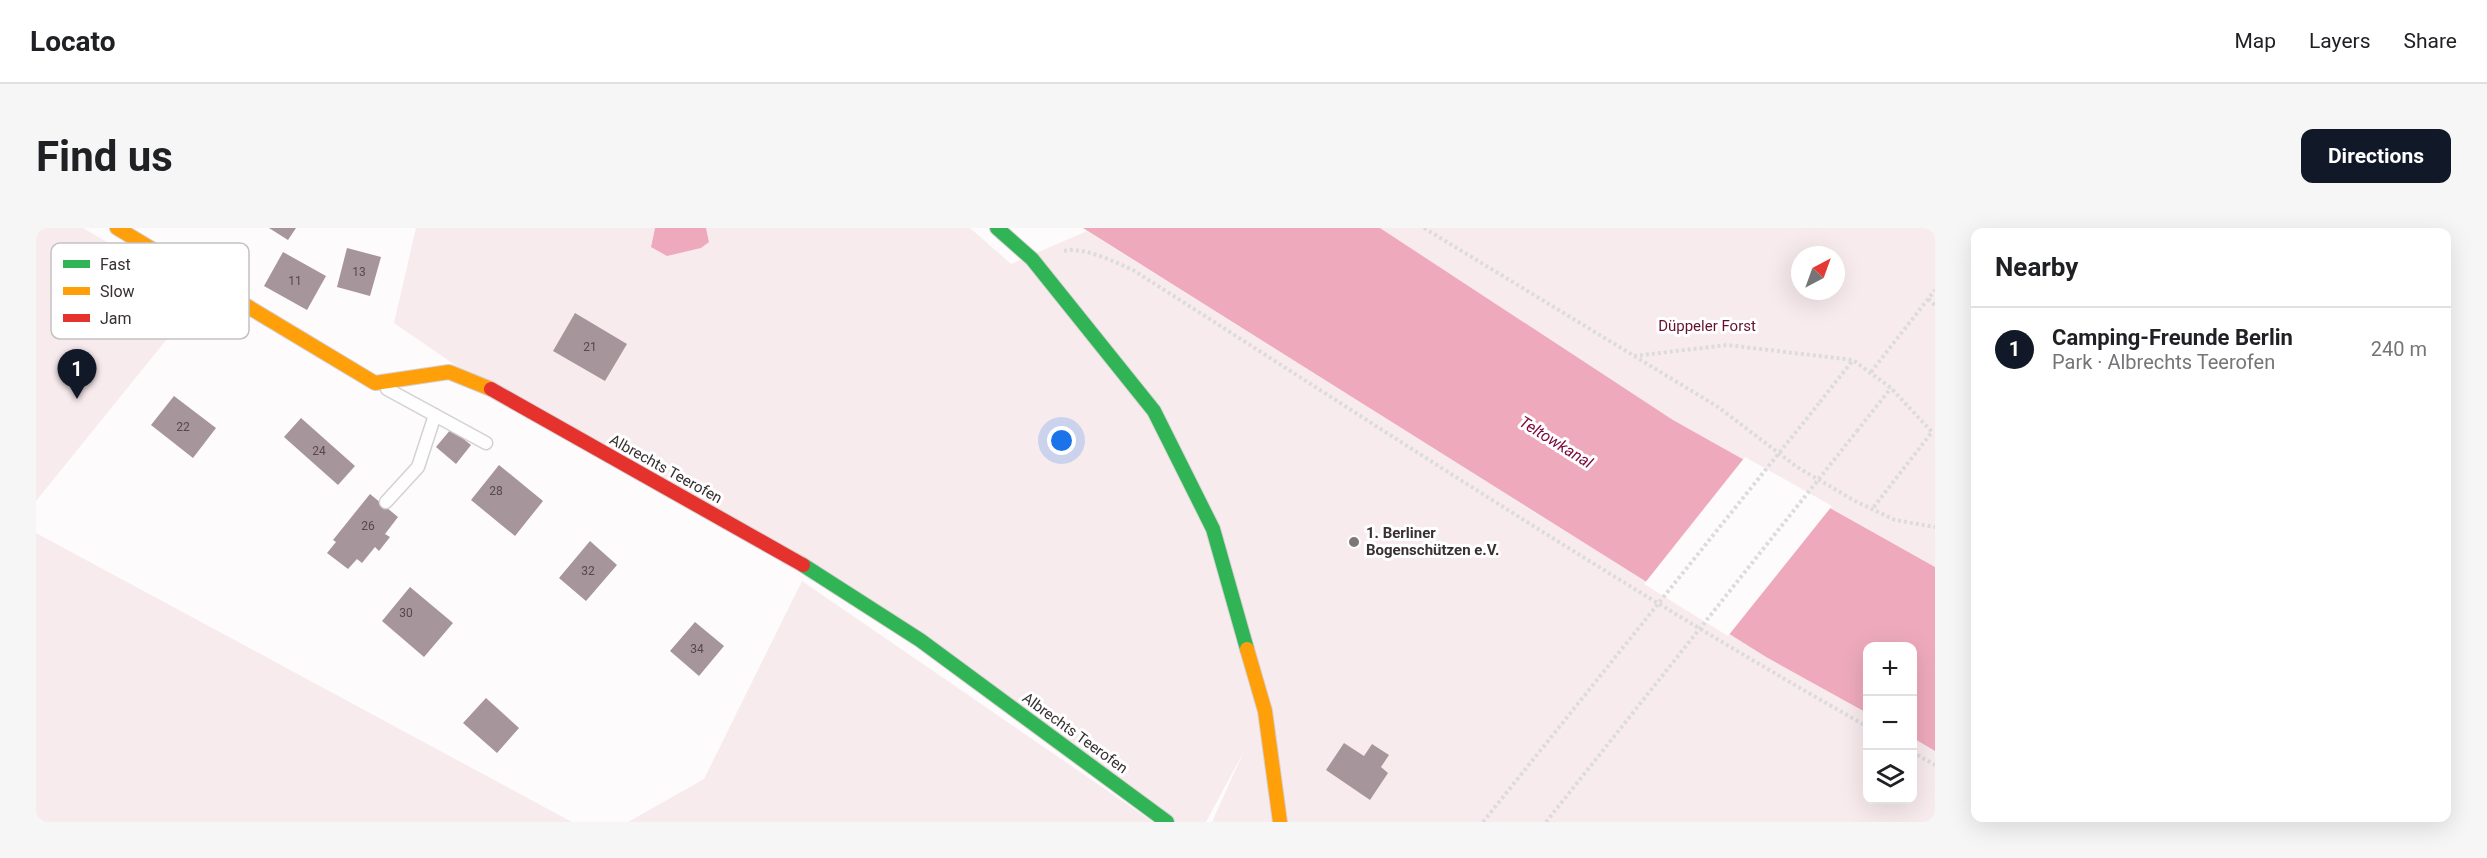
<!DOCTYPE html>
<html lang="en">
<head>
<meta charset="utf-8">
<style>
  :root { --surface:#fff; --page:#f6f6f6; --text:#202124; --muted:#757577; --line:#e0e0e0; --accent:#111827 }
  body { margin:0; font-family:Roboto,sans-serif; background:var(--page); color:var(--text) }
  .controls { position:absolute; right:18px; bottom:18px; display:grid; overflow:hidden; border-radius:12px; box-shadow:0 6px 24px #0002 }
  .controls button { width:54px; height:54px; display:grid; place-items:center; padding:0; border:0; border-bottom:2px solid var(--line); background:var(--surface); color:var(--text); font:30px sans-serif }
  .compass { position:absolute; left:1755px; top:18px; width:54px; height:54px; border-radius:50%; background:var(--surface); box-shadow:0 6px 24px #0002; rotate:41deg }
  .you { position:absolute; left:1026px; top:213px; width:21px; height:21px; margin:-15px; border:4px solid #fff; border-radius:50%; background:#1a73e8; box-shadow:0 0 0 9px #1a73e833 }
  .badge { display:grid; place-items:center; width:39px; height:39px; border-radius:50%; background:var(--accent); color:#fff; font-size:20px; font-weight:700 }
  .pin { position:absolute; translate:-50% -50px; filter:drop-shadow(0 2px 3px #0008) }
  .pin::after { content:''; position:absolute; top:32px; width:21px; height:18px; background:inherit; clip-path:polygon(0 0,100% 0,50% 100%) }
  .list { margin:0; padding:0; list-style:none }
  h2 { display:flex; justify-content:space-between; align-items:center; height:78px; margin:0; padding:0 24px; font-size:26px }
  h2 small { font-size:20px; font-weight:400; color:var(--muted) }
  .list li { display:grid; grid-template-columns:39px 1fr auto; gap:18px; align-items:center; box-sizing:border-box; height:84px; padding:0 24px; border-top:2px solid var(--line) }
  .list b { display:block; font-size:22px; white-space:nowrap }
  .list p { margin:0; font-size:20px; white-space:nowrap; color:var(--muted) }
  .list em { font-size:20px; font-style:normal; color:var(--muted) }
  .icon { flex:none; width:33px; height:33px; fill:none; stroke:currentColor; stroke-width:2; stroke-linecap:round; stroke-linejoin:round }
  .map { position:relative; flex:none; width:1899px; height:594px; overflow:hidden; border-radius:12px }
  header { display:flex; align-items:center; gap:36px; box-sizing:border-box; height:84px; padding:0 30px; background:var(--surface); border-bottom:2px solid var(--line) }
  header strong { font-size:28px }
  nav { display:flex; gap:33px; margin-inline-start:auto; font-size:21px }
  .intro { display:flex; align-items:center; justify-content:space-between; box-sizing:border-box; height:144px; padding:0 36px }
  h1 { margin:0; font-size:42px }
  .button { padding:15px 27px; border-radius:12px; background:var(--accent); color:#fff; font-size:21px; font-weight:700 }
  main { display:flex; gap:36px; padding:0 36px }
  aside { flex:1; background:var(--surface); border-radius:12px; box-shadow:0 6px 24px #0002 }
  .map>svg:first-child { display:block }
  .green { fill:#f8ebee; fill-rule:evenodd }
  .water { fill:#eeaabc }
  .pier { fill:#fdfbfc }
  .building { fill:#a6959b }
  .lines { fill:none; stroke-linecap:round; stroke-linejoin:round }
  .lane-casing { stroke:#d5d1d2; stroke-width:15 }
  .fast-casing { stroke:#d5d1d2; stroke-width:16 }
  .slow-casing { stroke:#d5d1d2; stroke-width:16 }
  .jam-casing { stroke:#d5d1d2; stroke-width:16 }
  .path { stroke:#dcdcdc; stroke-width:4; stroke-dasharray:3 3; stroke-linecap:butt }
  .lane { stroke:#fffeff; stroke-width:12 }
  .fast { stroke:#30b455; stroke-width:14 }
  .slow { stroke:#ff9f0a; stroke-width:14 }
  .jam { stroke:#e5322d; stroke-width:14 }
  .path-bridge { stroke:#dcdcdc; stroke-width:4; stroke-dasharray:3 3; stroke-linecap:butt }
  .poi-dot { fill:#7d7779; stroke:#fff; stroke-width:2 }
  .labels { text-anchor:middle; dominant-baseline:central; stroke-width:6; stroke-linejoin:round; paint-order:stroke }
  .number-label { font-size:12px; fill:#54494c }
  .park-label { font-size:15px; fill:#661031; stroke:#fff }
  .street-label { font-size:15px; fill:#383032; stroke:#fff }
  .poi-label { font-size:15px; font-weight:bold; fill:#383032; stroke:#fff; text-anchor:start }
  .water-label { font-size:16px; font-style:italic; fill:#7e083b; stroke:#fff }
  .key { fill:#fff; stroke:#c3c1c2; stroke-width:1.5 }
  .key-label { font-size:16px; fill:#383032 }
</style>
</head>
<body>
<header>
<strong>Locato</strong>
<nav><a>Map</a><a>Layers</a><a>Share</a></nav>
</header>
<div class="intro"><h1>Find us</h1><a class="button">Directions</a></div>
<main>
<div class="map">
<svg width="1899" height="594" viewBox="0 0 1899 594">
  <rect width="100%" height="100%" fill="#fdfbfc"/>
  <path class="green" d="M0,0h47l118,69 -165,204z
    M380,0h239l-4,18 50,2 8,-7 -3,-13h264l41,36 76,-33 679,426 101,56 1,87h44l1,-62 22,13v71h-723l32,-71 -38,71h-39l-247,-182 -433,-253 -93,-64z
    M1344,0h555v339l-262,-147zM1764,27h36v36h-36z
    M0,305l536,289h-536z
    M766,353l351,241h-525l76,-43z"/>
  <path class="water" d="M619,0h51l3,14 -8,6 -34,8 -16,-9z
    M1047,0h297l293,192 262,147v184l-22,-13 -1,-92h-44l-1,67 -101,-56z"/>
  <path class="pier" d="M1709,229l87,49 -104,130 -84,-52z"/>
  <path class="building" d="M233,0h27l-8,12z
    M311,20l34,9 -11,39 -33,-9z
    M247,24l43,24 -19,34 -43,-24z
    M539,85l52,31 -22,37 -52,-30z
    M138,168l42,32 -23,30 -42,-33z
    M265,190l54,48 -17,19 -54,-48z
    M415,201l20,16 -15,19 -20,-17z
    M463,237l44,36 -28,35 -44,-36z
    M334,266l28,23 -13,17 5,3 -11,14 -4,-4 -13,16 -5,-4 -9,10 -21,-16 9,-11 -3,-2z
    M554,313l27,24 -31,36 -27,-23z
    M374,359l43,36 -29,34 -42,-36z
    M659,394l29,24 -25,30 -29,-25z
    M450,470l33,30 -22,25 -34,-30z
    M1308,515l20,13 8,-12 17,11 -8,12 7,6 -18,27 -44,-30z"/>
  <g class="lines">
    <defs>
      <path id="lane" d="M351,161l99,54
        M350,274l32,-35 17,-52"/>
      <path id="fast" d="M961,0l35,31 122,152 59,118 34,120
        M767,337l117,75 247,182"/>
      <path id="slow" d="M81,0l258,155 74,-11 42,17
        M1211,421l18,62 15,111"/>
      <path id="jam" d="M455,161l312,176"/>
    </defs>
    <use href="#lane" class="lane-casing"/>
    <use href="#fast" class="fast-casing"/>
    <use href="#slow" class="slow-casing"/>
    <use href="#jam" class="jam-casing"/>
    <path class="path" d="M1388,0l294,179 79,60 58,34 40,19 40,7
      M1028,23c19,-5 51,11 69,19 243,155 484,315 735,457
      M1892,71l7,6
      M1598,128l93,-11 126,15 38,28 41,44 -59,76
      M1835,144l64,-82
      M1784,174l33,-42
      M1821,203l34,-43
      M1876,524l23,13"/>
    <use href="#lane" class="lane"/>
    <use href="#fast" class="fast"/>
    <use href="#slow" class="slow"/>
    <use href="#jam" class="jam"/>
    <path class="path-bridge" d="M1447,594l337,-420
      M1510,594l311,-391"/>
  </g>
  <circle class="poi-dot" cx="1318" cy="314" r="6"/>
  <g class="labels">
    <g class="number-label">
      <text x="323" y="44">13</text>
      <text x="259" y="53">11</text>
      <text x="554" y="119">21</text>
      <text x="147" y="199">22</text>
      <text x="283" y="223">24</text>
      <text x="460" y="263">28</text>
      <text x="332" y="298">26</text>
      <text x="552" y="343">32</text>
      <text x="370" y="385">30</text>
      <text x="661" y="421">34</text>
    </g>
    <g class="park-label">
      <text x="1671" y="98">Düppeler Forst</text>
    </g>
    <g class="street-label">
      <text transform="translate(630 241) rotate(29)">Albrechts Teerofen</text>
      <text transform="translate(1039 505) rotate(36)">Albrechts Teerofen</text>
    </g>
    <g class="poi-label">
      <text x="1330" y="305">1. Berliner<tspan x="1330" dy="17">Bogenschützen e.V.</tspan></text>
    </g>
    <g class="water-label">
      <text transform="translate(1520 214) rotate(32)">Teltowkanal</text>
    </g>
  </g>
  <rect x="15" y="15" width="198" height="96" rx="9" class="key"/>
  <rect x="27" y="32" width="27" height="8" fill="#30b455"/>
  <rect x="27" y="59" width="27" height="8" fill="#ff9f0a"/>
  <rect x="27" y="86" width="27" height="8" fill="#e5322d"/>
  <g class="key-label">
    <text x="64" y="42">Fast</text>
    <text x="64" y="69">Slow</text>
    <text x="64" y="96">Jam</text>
  </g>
</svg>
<div class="controls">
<button>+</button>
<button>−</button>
<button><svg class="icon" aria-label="layers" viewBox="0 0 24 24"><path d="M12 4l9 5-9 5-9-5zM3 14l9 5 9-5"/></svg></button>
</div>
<svg class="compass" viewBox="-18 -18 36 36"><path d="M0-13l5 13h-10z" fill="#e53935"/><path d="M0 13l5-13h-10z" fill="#757577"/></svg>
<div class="you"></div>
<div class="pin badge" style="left:41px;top:171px">1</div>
</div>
<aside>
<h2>Nearby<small></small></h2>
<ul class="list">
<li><span class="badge">1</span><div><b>Camping-Freunde Berlin</b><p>Park · Albrechts Teerofen</p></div><em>240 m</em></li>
</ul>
</aside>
</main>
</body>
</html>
